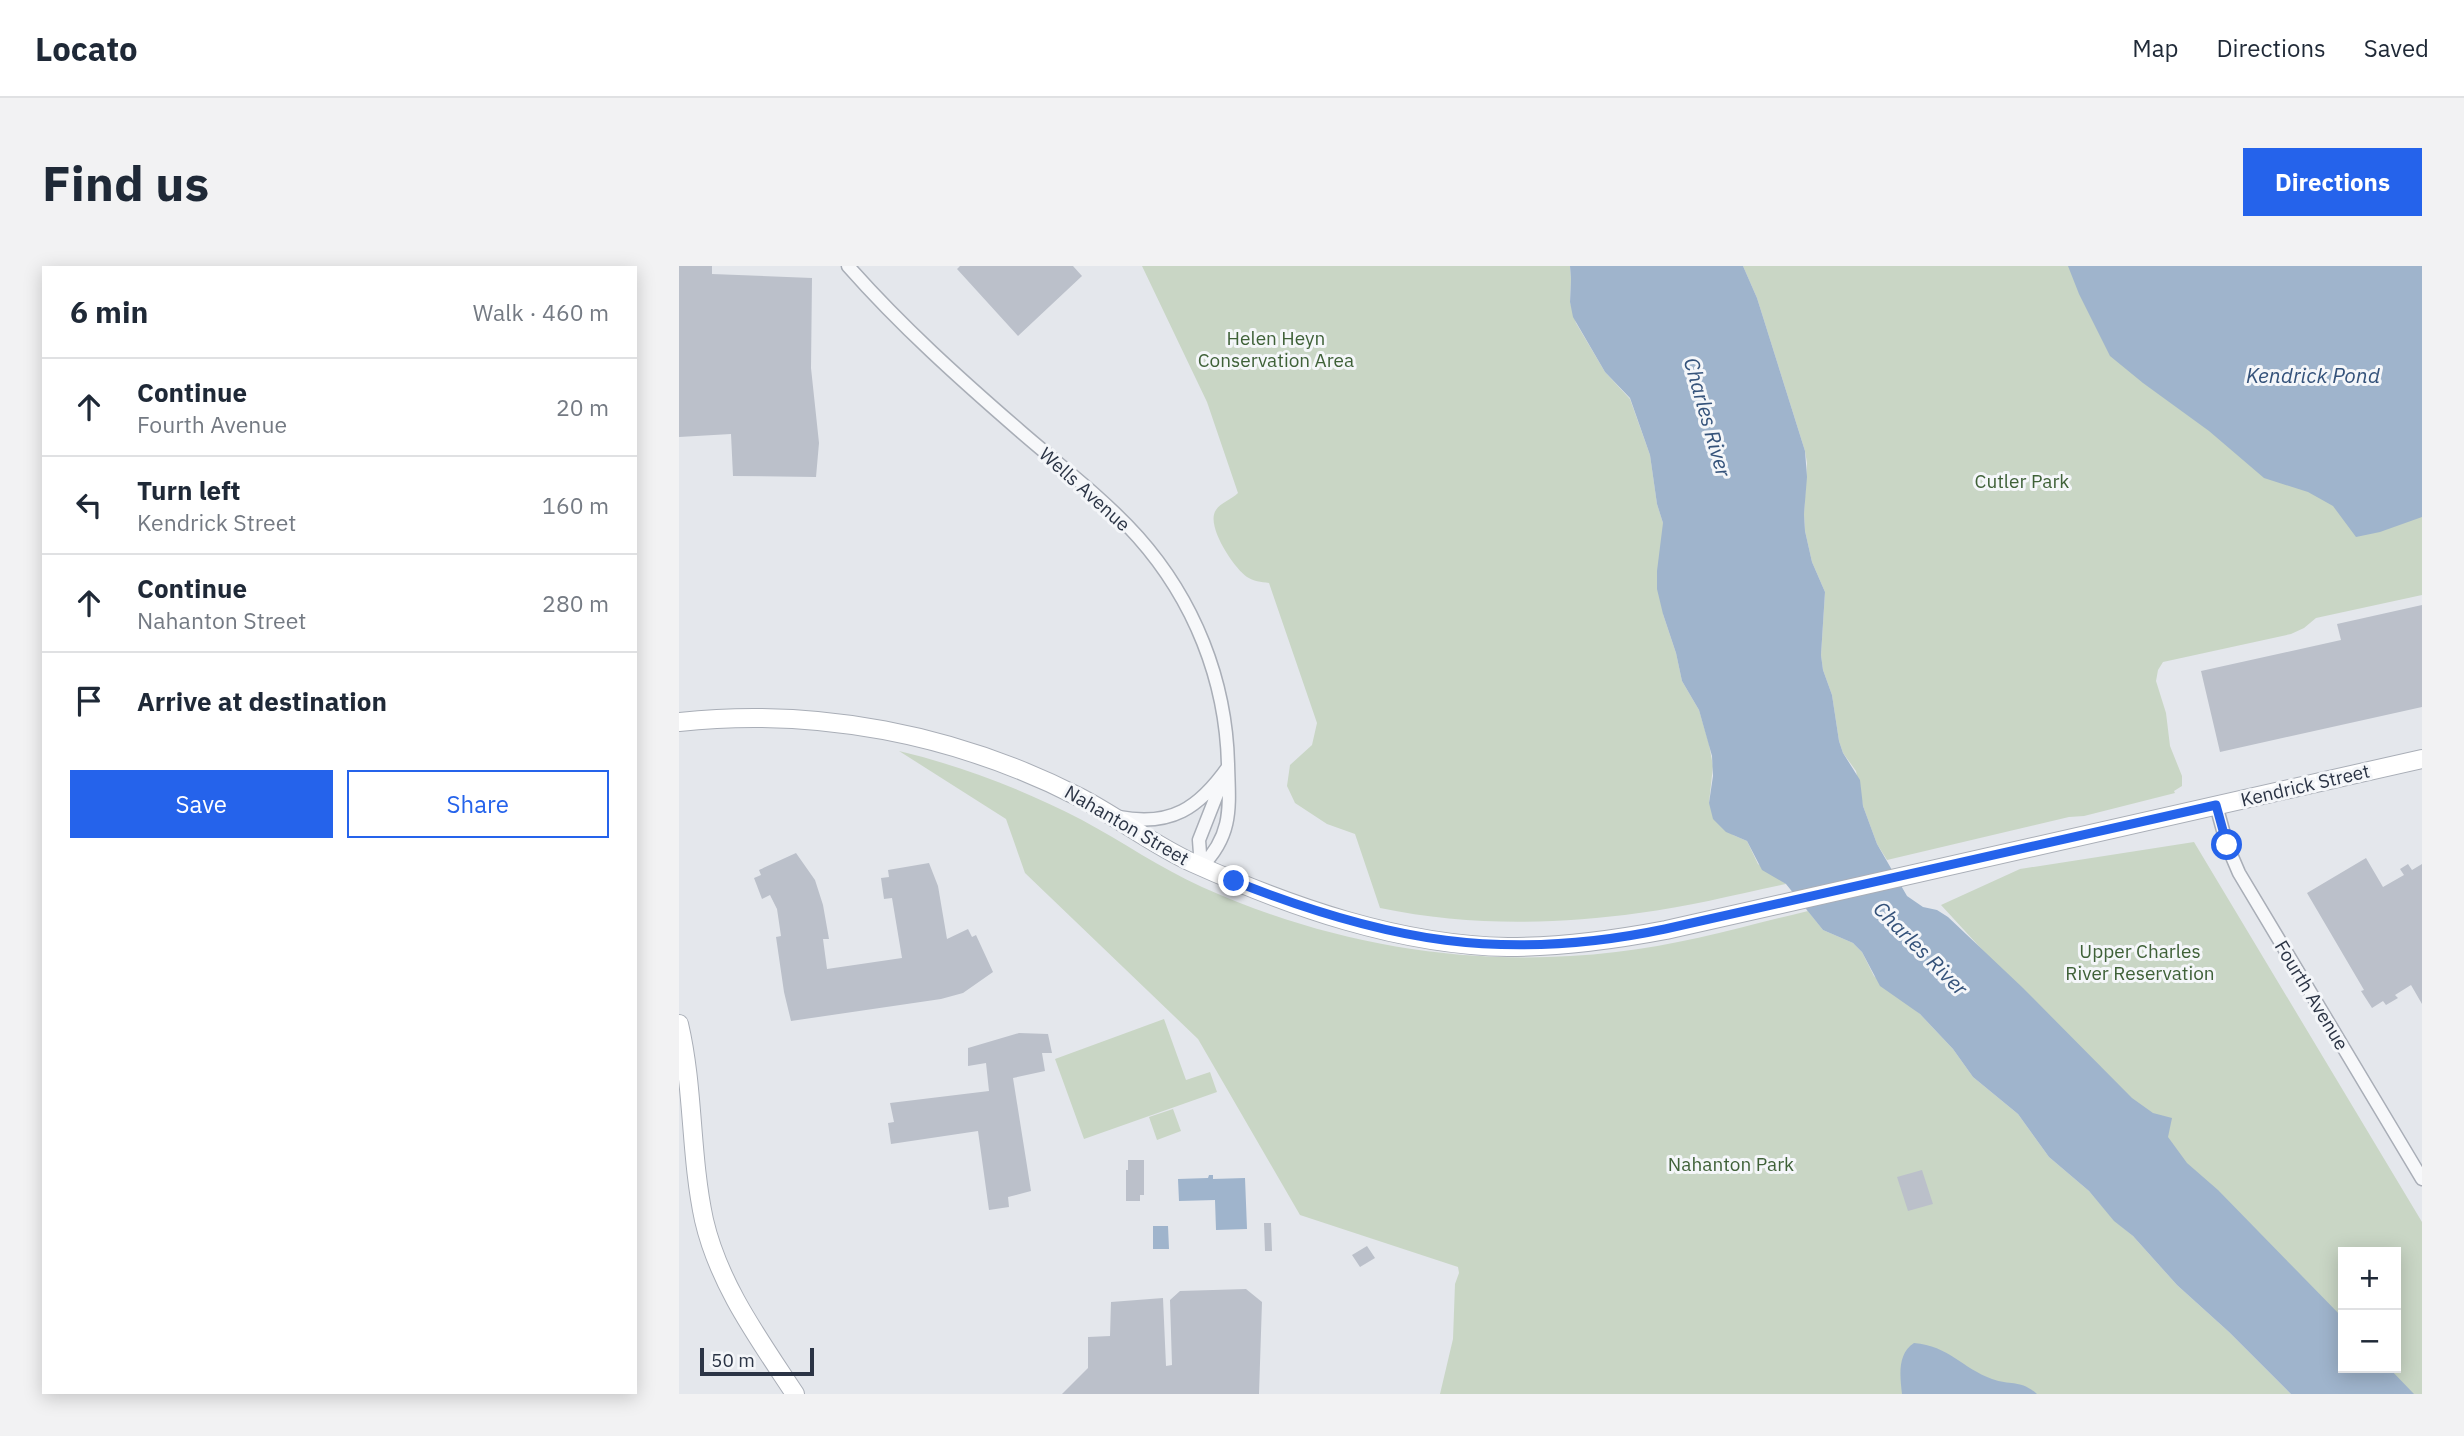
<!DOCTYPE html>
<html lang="en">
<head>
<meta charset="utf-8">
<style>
  :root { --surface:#fff; --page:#f2f2f3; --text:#1f2937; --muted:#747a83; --line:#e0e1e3; --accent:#2563eb }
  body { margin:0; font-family:"IBM Plex Sans",sans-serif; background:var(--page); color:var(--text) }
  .controls { position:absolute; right:21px; bottom:21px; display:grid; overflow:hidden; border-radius:0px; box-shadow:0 4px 18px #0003 }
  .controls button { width:63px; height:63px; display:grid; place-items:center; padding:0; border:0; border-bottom:2px solid var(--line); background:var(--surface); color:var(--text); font:35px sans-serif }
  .scale { position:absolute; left:21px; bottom:18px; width:114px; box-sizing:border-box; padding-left:7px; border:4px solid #2b3445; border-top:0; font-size:19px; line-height:24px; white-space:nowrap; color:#2b3445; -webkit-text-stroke:5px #f4f6f9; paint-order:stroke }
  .stop { position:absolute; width:21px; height:21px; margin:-16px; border:5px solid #2563eb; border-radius:50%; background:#fff }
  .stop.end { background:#2563eb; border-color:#fff; box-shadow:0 2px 7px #0008 }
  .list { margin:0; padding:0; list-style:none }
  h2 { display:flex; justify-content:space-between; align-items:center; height:91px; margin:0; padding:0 28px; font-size:30px }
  h2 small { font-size:23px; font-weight:400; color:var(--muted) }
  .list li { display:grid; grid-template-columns:46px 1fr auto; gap:21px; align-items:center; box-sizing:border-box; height:98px; padding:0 28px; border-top:2px solid var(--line) }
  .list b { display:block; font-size:26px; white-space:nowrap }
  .list p { margin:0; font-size:23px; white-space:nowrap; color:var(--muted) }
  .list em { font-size:23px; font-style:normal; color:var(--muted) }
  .actions { display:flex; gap:14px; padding:21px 28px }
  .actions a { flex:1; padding:16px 0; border:2px solid var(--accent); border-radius:0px; text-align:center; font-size:24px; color:var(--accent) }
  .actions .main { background:var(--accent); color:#fff }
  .icon { flex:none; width:38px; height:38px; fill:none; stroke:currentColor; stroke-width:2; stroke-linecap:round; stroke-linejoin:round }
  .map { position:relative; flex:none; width:1743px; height:1128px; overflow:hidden; border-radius:0px }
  header { display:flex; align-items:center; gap:42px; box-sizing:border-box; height:98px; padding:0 35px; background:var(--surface); border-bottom:2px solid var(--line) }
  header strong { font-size:33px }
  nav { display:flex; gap:38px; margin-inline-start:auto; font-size:24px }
  .intro { display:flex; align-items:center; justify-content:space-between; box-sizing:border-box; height:168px; padding:0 42px }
  h1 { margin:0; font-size:49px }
  .button { padding:18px 32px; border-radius:0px; background:var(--accent); color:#fff; font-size:24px; font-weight:700 }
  main { display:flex; gap:42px; padding:0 42px }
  aside { flex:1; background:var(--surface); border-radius:0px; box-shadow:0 4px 18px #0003 }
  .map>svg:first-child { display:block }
  .green { fill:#c9d6c5 }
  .water { fill:#9fb4cc }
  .building { fill:#bbc0ca }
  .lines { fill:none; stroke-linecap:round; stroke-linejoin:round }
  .street-casing { stroke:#a9aeb7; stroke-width:15 }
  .secondary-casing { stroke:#a9aeb7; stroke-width:20 }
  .street { stroke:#f7f8fa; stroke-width:12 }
  .secondary { stroke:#fff; stroke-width:18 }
  .route { stroke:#2563eb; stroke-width:9 }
  .labels { text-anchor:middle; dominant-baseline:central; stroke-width:6; stroke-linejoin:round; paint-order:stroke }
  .park-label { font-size:19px; fill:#3f6138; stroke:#f4f6f9 }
  .street-label { font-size:19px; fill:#2b3445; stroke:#f4f6f9 }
  .water-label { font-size:21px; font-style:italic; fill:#34527a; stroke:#f4f6f9 }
</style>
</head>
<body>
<header>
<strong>Locato</strong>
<nav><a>Map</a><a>Directions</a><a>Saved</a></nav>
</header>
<div class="intro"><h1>Find us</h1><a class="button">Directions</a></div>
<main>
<aside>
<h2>6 min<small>Walk · 460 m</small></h2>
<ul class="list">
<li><svg class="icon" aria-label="ahead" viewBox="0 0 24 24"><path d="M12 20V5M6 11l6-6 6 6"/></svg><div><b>Continue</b><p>Fourth Avenue</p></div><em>20 m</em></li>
<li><svg class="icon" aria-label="left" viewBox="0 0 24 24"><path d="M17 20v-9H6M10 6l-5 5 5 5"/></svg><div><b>Turn left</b><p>Kendrick Street</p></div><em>160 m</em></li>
<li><svg class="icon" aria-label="ahead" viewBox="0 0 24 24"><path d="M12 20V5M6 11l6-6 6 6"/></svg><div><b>Continue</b><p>Nahanton Street</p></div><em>280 m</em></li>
<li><svg class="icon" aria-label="arrive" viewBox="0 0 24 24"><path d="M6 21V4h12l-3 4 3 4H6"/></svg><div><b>Arrive at destination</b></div></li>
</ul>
<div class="actions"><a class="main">Save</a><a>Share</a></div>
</aside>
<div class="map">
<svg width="1743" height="1128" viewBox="0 0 1743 1128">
  <rect width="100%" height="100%" fill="#e4e7ec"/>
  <path class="green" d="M463,0h428l1,13 -1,23 6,21 29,49 25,27 20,56 7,49 6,19v91l13,39 6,28 17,29 10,34 4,22 -4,37 24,32 14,6 11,23 28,20c-49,10 -98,23 -147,29 -86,12 -173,13 -259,-5l-25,-74 -28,-10 -32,-21 -8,-17 3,-21 22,-20 5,-22 -48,-140c-8,-1 -16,-2 -22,-6 -13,-9 -42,-52 -31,-67 4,-7 16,-11 22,-17l-31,-91z
    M1064,0h679v329l-106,23 -12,10 -13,6 -128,28 -5,8 -2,11 10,32 4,33 12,30v10l-8,5 1,2 -91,23 -15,1 -182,43 -10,-16 -14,-38 -7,-35 -13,-18 -4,-12 -7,-46 -9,-25 -2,-15 4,-63 -13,-30 -7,-31 -1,-17 3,-51 -2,-12 -48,-153z
    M220,485c63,15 125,39 183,69 41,22 78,48 120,67 131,59 272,82 414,65 65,-7 129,-26 192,-41l15,19 30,13 9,9 12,24 46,38 33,35 20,28 45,37 31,43 40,34 25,29 19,16 44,49 52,47 62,62h-851l13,-55 2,-55 4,-11 -1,-6 -158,-52 -102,-176 -173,-166 -19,-54z
    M1515,576l228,380v172h-30l-24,-26h28v-116h-53v90l-402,-437 79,-36z
    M485,753l22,61 24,-8 7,20 -133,47 -29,-80z
    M494,843l8,22 -24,9 -8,-23z"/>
  <path class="water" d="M891,0h173l14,32 48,153 2,26 -3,37 1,17 7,31 13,30 -4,63 2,15 9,25 7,46 4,12 17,27 3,26 14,38 30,52 16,11 14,3 11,7 75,71 109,110 21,15 19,5 -4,19 19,26 31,27 125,128v50h46l25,26h-123l-62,-62 -52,-47 -44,-49 -19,-15 -25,-30 -40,-34 -31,-43 -45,-37 -20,-28 -33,-35 -40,-28 -18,-34 -9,-9 -30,-13 -37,-46 -24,-14 -15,-29 -21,-9 -13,-13 -4,-16 4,-27 -1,-20 -13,-46 -17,-29 -6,-28 -13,-39 -6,-25v-18l6,-48 -6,-19 -7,-49 -20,-57 -25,-26 -32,-55 -3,-15 1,-23z
    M1389,0h354v251l-42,15 -24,5 -23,-31 -25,-14 -44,-14 -55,-47 -66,-48 -33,-27 -31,-62z
    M530,909h4v4l32,-1 2,51 -31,1 -1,-30 -36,1 -1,-22 30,-1z
    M474,960h15l1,23h-16z
    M1235,1077c35,3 48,25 78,36 19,7 28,0 45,15h-135c-2,-18 -5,-40 12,-51z"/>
  <path class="building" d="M0,0h33v8l100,4 -1,90 8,75 -3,34 -83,-1 -2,-42 -52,3z
    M281,0h113l9,10 -64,60 -61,-67z
    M1743,339v102l-202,45 -19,-81 140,-31 -4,-16z
    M117,587l19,27 8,25 6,34h-6l4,30 75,-11 -10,-60 -8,1 -3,-21 8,-1 -1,-7 41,-7 9,23 9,53 21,-10 4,8 4,-2 17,37 -30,21 -22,6 -150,22 -7,-29 -8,-55 5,-1 -4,-27 -7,-14 -8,4 -8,-21 7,-3 -2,-5z
    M1687,592l17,29 21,-12 -4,-6 8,-5 4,6 10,-6v140l-11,-19 -16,10 3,3 -12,7 -3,-4 -11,7 -11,-17 3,-1 -57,-97z
    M340,767l29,1 4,19h-10l3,18 -32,7 18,113 -23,6 1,10 -20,3 -11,-79 -87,13 -3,-21 6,-1 -4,-19 99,-12 -3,-28 -18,3v-18z
    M449,894h16v35h-4v6h-14v-31h2z
    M1243,904l11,34 -25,7 -11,-34z
    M585,957h7l1,28h-7z
    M688,980l8,12 -15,9 -8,-12z
    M567,1023l16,13 -3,92h-197l26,-26v-31l22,-1 1,-34 52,-4 3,68 6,-1 -2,-65 10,-9z"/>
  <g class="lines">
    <defs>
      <path id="street" d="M169,0c53,60 112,113 172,165 39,34 83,67 118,106 56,63 88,143 90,227 1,41 6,70 -27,103
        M1537,539l11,40 12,28 183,306
        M440,551c52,10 80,-9 109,-50
        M522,601l-2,-27 22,-56"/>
      <path id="secondary" d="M0,456c137,-15 277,12 400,75 39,20 74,48 114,66 98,44 206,82 315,84 54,0 105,-7 158,-17l756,-171
        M0,758c15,64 11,131 25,196 15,65 55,119 91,174"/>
    </defs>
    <use href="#street" class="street-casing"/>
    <use href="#secondary" class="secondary-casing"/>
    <use href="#street" class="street"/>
    <use href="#secondary" class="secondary"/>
  </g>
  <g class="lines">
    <path class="route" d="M555,615c151,60 270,82 431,48l551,-124 11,40"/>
  </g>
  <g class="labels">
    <g class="park-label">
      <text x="597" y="72">Helen Heyn<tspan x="597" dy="22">Conservation Area</tspan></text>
      <text x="1343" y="215">Cutler Park</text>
      <text x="1461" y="685">Upper Charles<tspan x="1461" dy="22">River Reservation</tspan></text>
      <text x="1052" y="898">Nahanton Park</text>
    </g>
    <g class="street-label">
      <text transform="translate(406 223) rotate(42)">Wells Avenue</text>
      <text transform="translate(1626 519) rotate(-13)">Kendrick Street</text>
      <text transform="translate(448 559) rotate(30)">Nahanton Street</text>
      <text transform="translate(1633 729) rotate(59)">Fourth Avenue</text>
    </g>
    <g class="water-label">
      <text x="1634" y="109">Kendrick Pond</text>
      <text transform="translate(1029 151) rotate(74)">Charles River</text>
      <text transform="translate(1242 682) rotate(45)">Charles River</text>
    </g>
  </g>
</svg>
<div class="controls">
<button>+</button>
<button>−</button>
</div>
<div class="scale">50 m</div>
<div class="stop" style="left:1548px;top:579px"></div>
<div class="stop end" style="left:555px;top:615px"></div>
</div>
</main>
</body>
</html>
